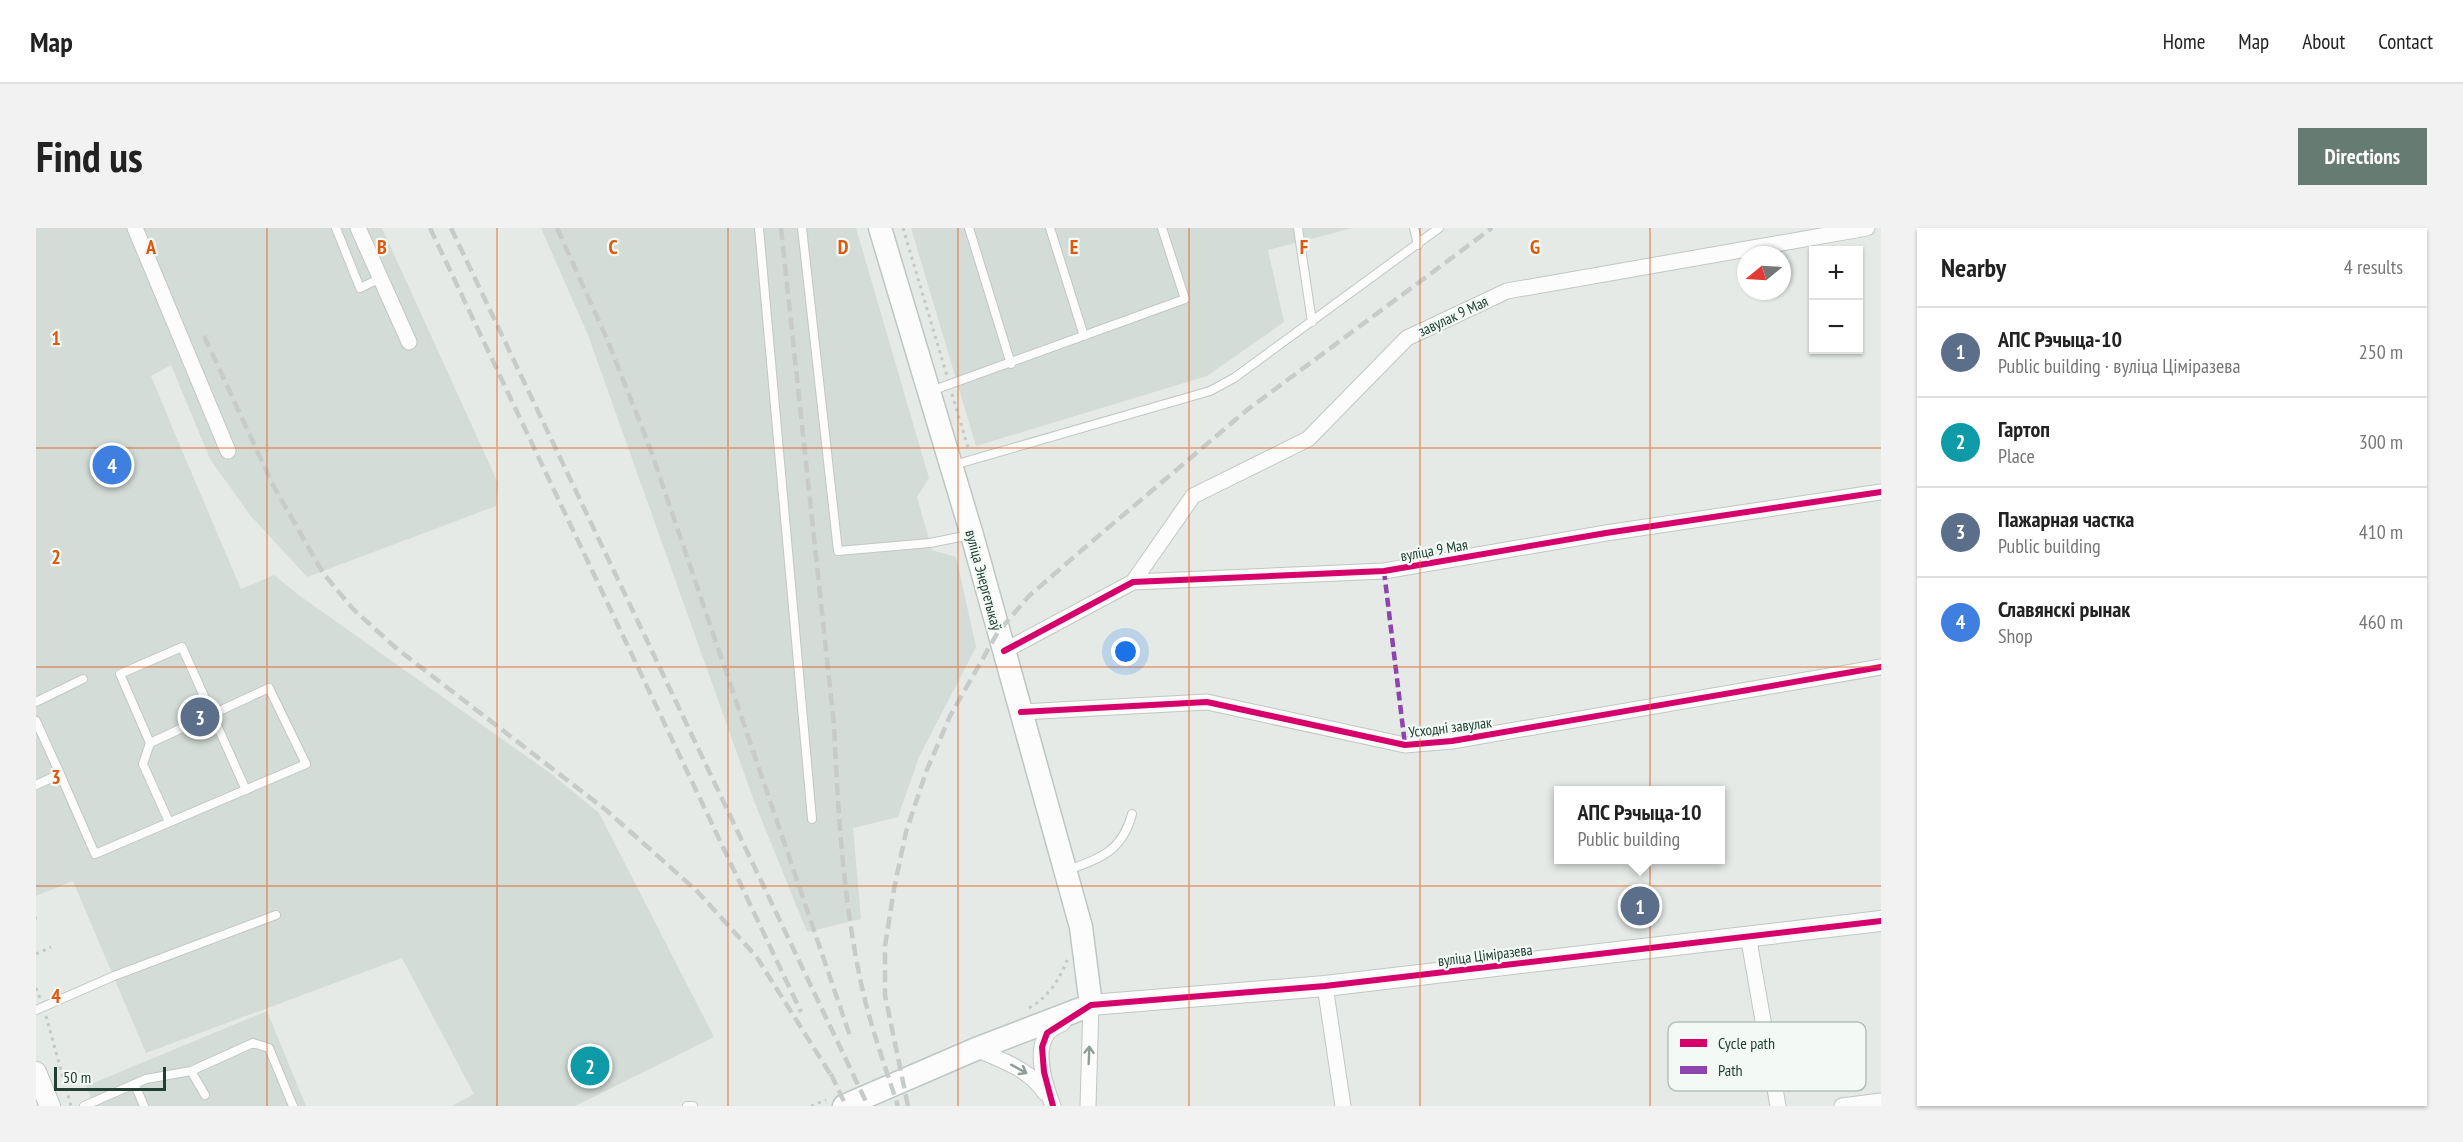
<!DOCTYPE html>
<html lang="en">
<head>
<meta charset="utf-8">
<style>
  :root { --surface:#fff; --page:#f2f2f2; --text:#222; --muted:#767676; --line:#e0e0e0; --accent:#667b72 }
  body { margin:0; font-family:"PT Sans Narrow",sans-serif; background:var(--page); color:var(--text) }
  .controls { position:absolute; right:18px; top:18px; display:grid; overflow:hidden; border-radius:0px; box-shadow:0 2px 4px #0004 }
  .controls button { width:54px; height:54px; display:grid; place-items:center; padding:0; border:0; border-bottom:2px solid var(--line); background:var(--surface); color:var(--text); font:30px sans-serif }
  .compass { position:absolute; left:1701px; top:18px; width:54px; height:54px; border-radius:50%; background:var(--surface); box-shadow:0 2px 4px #0004; rotate:252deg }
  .scale { position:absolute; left:18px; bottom:15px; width:112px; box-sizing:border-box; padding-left:6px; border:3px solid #213f33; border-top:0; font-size:16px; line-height:21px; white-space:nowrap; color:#213f33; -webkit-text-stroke:4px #f3f9f5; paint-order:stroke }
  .you { position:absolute; left:1090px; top:424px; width:21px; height:21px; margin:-15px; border:4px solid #fff; border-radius:50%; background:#1a73e8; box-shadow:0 0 0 9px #1a73e833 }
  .badge { display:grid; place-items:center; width:39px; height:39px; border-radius:50%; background:var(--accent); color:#fff; font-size:20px; font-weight:700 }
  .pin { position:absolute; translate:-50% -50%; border:3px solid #fff; box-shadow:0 2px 6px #0006 }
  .popup { position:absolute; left:1518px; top:558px; width:171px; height:78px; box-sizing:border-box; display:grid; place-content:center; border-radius:0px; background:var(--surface); filter:drop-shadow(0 2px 4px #0005); font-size:20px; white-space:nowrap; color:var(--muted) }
  .popup b { font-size:22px; color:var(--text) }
  .popup::after { content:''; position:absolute; left:50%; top:100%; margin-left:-12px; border:12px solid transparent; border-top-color:var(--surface) }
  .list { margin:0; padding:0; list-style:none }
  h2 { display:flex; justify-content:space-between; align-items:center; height:78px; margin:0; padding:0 24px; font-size:26px }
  h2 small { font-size:20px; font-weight:400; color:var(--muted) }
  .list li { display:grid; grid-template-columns:39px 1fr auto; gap:18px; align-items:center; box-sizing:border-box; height:90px; padding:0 24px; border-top:2px solid var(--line) }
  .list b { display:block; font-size:22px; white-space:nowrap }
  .list p { margin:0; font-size:20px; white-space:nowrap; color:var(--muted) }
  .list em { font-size:20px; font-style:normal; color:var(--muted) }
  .map { position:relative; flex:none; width:1845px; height:878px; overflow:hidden; border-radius:0px }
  header { display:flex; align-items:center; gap:36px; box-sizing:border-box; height:84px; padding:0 30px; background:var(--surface); border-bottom:2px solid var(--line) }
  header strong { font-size:28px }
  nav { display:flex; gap:33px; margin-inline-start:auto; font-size:21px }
  .intro { display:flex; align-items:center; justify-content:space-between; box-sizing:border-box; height:144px; padding:0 36px }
  h1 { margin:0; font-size:42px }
  .button { padding:15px 27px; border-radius:0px; background:var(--accent); color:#fff; font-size:21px; font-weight:700 }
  main { display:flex; gap:36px; padding:0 36px }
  aside { flex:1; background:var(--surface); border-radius:0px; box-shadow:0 2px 4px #0004 }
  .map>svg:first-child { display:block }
  .built { fill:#d3dcd6 }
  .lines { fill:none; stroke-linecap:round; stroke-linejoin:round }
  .service-casing { stroke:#c2c7c4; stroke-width:10 }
  .minor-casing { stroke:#c2c7c4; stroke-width:17 }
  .tertiary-casing { stroke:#c2c7c4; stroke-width:22 }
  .secondary-casing { stroke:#bec6c3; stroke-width:25 }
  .path { stroke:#c1cac5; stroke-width:3; stroke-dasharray:3 4.5; stroke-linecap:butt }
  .service { stroke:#fbfcfb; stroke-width:8 }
  .minor { stroke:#fbfcfb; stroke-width:15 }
  .tertiary { stroke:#fbfcfb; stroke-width:20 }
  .secondary { stroke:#fbfcfb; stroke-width:22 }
  .rail { stroke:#c7cbc9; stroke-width:4.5; stroke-dasharray:12 6; stroke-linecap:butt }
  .quiet { stroke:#8e44ad; stroke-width:4.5; stroke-dasharray:9 4.5; stroke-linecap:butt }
  .cycleway-casing { stroke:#f3f9f5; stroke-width:10 }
  .cycleway { stroke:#d6006c; stroke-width:6 }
  .oneway { stroke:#8e9e97 }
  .grid { fill:none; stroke:#de580e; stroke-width:1.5; stroke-opacity:0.55 }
  .labels { text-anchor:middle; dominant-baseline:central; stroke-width:4.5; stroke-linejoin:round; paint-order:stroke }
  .street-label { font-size:15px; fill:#213f33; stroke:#f3f9f5 }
  .key { fill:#f3f9f5; stroke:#b4c1bb; stroke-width:1.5 }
  .key-label { font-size:16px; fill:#213f33 }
  .grid-label { font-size:20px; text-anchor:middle; font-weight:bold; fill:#de580e; stroke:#f3f9f5; stroke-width:4.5; stroke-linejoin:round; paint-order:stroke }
</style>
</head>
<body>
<header>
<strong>Map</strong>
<nav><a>Home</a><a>Map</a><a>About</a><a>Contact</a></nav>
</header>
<div class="intro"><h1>Find us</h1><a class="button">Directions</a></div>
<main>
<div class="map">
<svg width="1845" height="878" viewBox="0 0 1845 878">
  <rect width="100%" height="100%" fill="#e5eae7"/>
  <path class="built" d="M0,0h346l116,255 -2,23 -189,71 -57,-62 -40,-56 -39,-94 -20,11 24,58 66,155 33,-14 26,21 250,177 49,40 115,224 -139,69h-123l22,-12 -72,-136 -256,95 -73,-172 -37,15z
    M505,0h315l73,250 -12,19 15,53 24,7 20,90 -57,110 -21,60 -45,11 8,91 -54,13 -53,-131 -166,-466z
    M875,0h442l-85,22 16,72 -77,54 -231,70z
    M231,783l39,95h-212l-8,-20z"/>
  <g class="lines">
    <defs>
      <path id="service" d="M300,0l24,60 21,-10
        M723,0l53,591
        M766,0l36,323 92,-8 40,-8
        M933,0l42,136
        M1014,0l34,108
        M1262,0l14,94
        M1378,0l4,17
        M895,163l254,-92 -23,-71
        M918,237l256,-74 24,-13 205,-150
        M0,474l47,-23
        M0,493l24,53
        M0,557l24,-11 35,80 211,-90 -37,-76 -119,55
        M133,594l-26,-58 7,-21 -30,-69 62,-27 64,143
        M1030,643c34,-13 56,-19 66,-57
        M0,782l78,-34 162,-61
        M155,843l62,-28 16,5 24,58
        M99,857l9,21
        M48,878l62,-27 45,-8 14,24
        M651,878h6"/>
      <path id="minor" d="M99,0l93,223
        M322,0l51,114
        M1097,354l60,-86 115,-57 99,-101 100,-47 360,-63
        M968,423l129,-69 251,-11 222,-38 275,-41
        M985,484l186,-10 198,43 47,-4 429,-74
        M1712,707l30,171
        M1289,758l18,120
        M940,821c27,12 52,19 69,44
        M1017,878c-7,-18 -19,-54 -6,-72 3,-5 11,-8 16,-11
        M1052,878l3,-101
        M1806,878l39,-5"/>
      <path id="tertiary" d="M1055,777l234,-19 556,-65
        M0,844l14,34"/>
      <path id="secondary" d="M808,878l132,-57 115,-44 -10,-78 -109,-392 -92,-307"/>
    </defs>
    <use href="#service" class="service-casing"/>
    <use href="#minor" class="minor-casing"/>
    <use href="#tertiary" class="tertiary-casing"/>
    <use href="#secondary" class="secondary-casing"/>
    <path class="path" d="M867,0l44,148
      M916,166l17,57
      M0,690h1
      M0,726l15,-7
      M0,760l4,10
      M993,780c19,-11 30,-27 38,-48
      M10,788l25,90
      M775,878l15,-6"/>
    <use href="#service" class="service"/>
    <use href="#minor" class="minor"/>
    <use href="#tertiary" class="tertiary"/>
    <use href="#secondary" class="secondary"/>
    <path class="rail" d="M394,0l371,784
      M415,0l417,878
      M521,0l50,111 43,109 200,588
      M745,0l53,497c4,86 9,174 27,258 9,42 24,83 37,123
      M168,108l69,149 50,88 30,36 43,39 210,162 91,81 59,65 78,124
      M795,846l15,32
      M872,878l-23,-111v-49l9,-57 12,-57 20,-60 24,-56 48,-84 31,-36 53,-46 165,-140 245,-182"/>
    <path class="quiet" d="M1348,343l21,174"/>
    <defs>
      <path id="cycleway" d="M968,423l129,-69 251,-11 222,-38 275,-41
        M985,484l186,-10 198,43 47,-4 429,-74
        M1017,878l-9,-34 -2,-25 5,-14 44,-28 234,-19 556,-65"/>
    </defs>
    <use href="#cycleway" class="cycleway-casing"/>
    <use href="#cycleway" class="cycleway"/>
  </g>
  <defs><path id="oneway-shaft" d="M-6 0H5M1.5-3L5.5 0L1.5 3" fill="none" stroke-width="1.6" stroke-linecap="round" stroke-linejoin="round" transform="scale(1.5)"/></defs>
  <g class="oneway">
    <use href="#oneway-shaft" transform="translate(1053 827) rotate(-88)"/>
    <use href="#oneway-shaft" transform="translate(983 841) rotate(29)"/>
  </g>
  <path class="grid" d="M231,0v878M461,0v878M692,0v878M922,0v878M1153,0v878M1384,0v878M1614,0v878M0,220h1845M0,439h1845M0,658h1845"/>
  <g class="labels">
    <g class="street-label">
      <text transform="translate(1417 88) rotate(-25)">завулак 9 Мая</text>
      <text transform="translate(1398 322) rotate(-10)">вуліца 9 Мая</text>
      <text transform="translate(948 352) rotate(75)">вуліца Энергетыкаў</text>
      <text transform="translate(1414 499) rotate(-7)">Усходні завулак</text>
      <text transform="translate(1449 727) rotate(-7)">вуліца Ціміразева</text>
    </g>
  </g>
  <rect x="1632" y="794" width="198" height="69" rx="9" class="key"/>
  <rect x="1644" y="811" width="27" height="8" fill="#d6006c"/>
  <rect x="1644" y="838" width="27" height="8" fill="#8e44ad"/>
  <g class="key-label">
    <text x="1682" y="821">Cycle path</text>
    <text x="1682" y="848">Path</text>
  </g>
  <g class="grid-label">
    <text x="115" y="26">A</text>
    <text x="346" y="26">B</text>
    <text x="577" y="26">C</text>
    <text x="807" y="26">D</text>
    <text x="1038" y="26">E</text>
    <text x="1268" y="26">F</text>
    <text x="1499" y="26">G</text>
    <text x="20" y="117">1</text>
    <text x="20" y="336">2</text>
    <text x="20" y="556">3</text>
    <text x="20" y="775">4</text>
  </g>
</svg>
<div class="controls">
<button>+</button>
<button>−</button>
</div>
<svg class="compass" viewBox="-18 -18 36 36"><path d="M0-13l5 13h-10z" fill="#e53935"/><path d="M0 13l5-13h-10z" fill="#767676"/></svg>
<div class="scale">50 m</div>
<div class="you"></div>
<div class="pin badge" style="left:1604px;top:678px;background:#5c6f8a">1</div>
<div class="popup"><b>АПС Рэчыца-10</b>Public building</div>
<div class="pin badge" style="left:554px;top:838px;background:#0f9aa8">2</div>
<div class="pin badge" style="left:164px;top:489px;background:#5c6f8a">3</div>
<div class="pin badge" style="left:76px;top:237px;background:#3f7fe0">4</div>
</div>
<aside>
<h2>Nearby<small>4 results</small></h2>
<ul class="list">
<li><span class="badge" style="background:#5c6f8a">1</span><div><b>АПС Рэчыца-10</b><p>Public building · вуліца Ціміразева</p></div><em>250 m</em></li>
<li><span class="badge" style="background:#0f9aa8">2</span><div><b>Гартоп</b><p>Place</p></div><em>300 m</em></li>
<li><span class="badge" style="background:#5c6f8a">3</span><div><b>Пажарная частка</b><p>Public building</p></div><em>410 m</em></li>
<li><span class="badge" style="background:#3f7fe0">4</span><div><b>Славянскі рынак</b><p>Shop</p></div><em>460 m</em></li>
</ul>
</aside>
</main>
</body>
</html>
